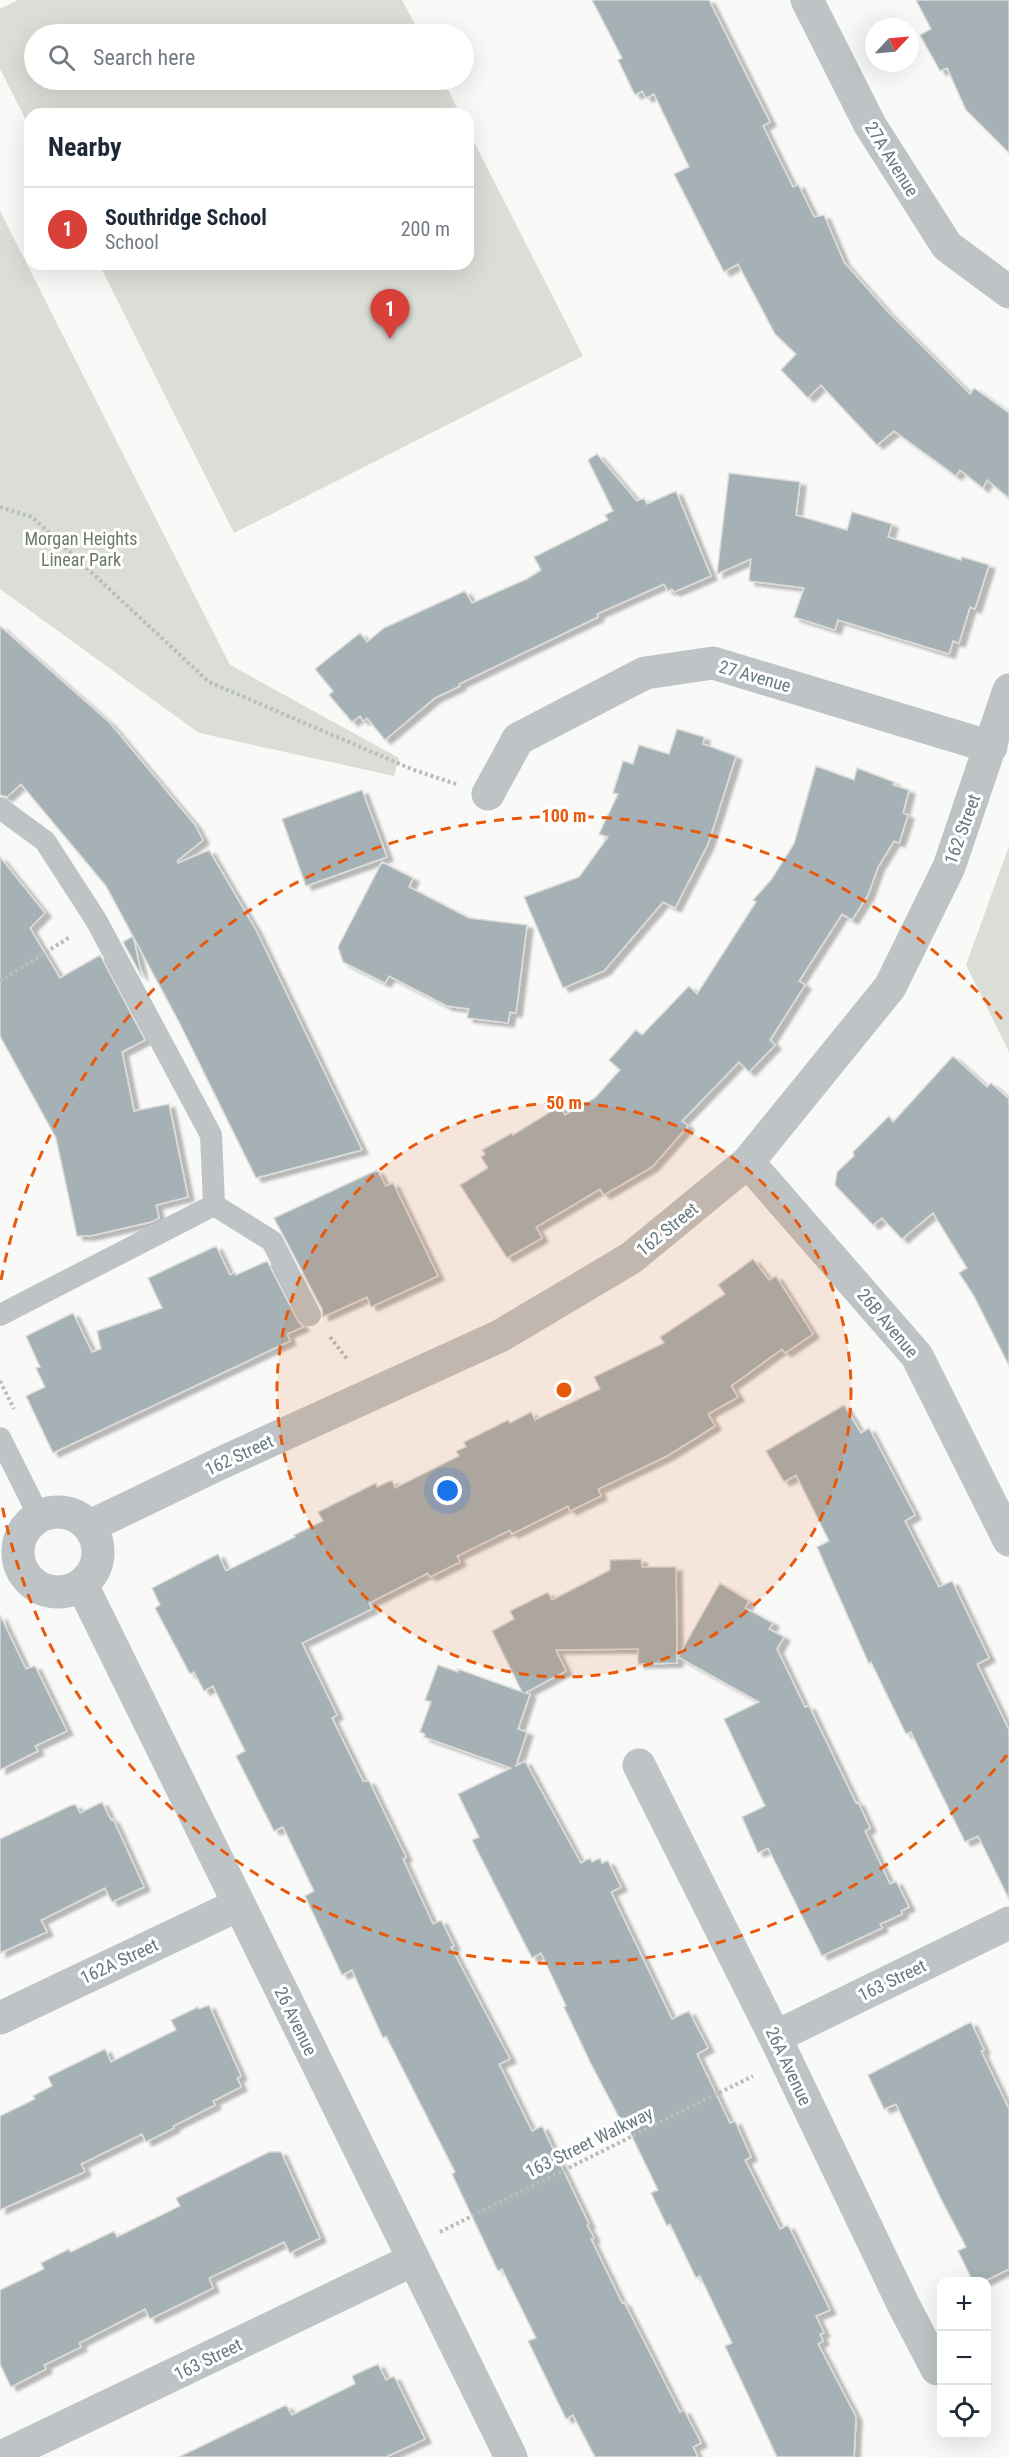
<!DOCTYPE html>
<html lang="en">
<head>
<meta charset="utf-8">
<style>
  :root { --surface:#fff; --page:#f2f2f3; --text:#1f2937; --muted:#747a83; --line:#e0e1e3; --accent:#d94038 }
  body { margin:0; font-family:"Roboto Condensed",sans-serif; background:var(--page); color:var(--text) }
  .controls { position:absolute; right:18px; bottom:18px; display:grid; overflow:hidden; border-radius:12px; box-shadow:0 6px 24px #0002 }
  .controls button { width:54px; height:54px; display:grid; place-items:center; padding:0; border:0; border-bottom:2px solid var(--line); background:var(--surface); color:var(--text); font:30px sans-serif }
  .compass { position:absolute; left:865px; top:18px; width:54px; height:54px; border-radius:50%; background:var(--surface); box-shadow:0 6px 24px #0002; rotate:64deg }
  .you { position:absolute; left:448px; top:1491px; width:21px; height:21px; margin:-15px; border:4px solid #fff; border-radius:50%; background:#1a73e8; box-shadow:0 0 0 9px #1a73e833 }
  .badge { display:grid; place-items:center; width:39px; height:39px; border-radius:50%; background:var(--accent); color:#fff; font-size:20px; font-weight:700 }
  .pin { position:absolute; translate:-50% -50px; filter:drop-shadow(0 2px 3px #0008) }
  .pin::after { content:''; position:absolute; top:32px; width:21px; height:18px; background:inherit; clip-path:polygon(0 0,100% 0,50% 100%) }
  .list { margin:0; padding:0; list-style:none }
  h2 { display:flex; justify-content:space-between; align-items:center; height:78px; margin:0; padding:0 24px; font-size:26px }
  h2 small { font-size:20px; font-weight:400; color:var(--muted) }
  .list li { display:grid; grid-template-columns:39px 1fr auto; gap:18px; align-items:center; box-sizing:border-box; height:84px; padding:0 24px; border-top:2px solid var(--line) }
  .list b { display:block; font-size:22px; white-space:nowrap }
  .list p { margin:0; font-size:20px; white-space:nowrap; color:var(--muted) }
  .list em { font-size:20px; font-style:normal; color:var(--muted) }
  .icon { flex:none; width:33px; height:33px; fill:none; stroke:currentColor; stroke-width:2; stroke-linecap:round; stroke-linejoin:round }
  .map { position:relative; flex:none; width:1009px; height:2457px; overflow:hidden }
  .search { position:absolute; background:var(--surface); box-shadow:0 6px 24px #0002; left:24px; top:24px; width:450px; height:66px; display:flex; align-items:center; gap:15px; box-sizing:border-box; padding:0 21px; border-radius:33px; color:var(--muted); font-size:22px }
  .panel { position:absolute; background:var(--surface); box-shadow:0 6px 24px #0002; left:24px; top:108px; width:450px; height:162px; border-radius:18px }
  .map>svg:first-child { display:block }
  .green { fill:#dbded7 }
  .building { fill:#a5b1b4; stroke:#dbdbda; stroke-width:1.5; filter:url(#shadow) }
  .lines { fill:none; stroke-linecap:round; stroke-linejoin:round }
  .path { stroke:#b9bdbf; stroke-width:4; stroke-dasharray:3 3; stroke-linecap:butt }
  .lane { stroke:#bec4c6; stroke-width:22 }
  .street { stroke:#bec4c6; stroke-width:33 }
  .ring { fill:none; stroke:#e8590c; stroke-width:3; stroke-dasharray:10 8 }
  .labels { text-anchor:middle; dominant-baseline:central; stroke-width:6; stroke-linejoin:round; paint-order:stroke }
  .street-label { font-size:18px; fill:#667a80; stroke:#fff }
  .park-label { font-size:18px; fill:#6c7965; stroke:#fff }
  .centre { fill:#e8590c; stroke:#fff; stroke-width:3 }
  .ring-label { font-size:18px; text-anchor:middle; font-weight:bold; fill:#e8590c; stroke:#fff; stroke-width:6; stroke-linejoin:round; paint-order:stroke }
</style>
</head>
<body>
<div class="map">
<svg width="1009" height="2457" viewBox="0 0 1009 2457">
  <defs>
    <filter id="shadow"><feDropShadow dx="6" dy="4" stdDeviation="1.5" flood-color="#0004"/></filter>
  </defs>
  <rect width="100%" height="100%" fill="#f9f9f7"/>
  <path class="green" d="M18,0h384l18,34h-386v46h409l17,34h-430v14l-30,-59v-60z
    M468,130l115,226 -349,177 -135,-269h369z
    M0,211l230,454 169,93 -5,18 -195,-43 -199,-144z
    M1009,846v206l-43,-87z"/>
  <path class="building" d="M592,0h117l61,122 -7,4 30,61 5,-3 16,33 10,-2 20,47 43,49 83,83 4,-6 35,25v85l-22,-18 -4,8 -23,-18 -4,6 -62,-45 -17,14 -56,-60 -13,13 -27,-28 15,-16 -21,-20 -37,-70 -14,8 -50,-98 15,-7 -35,-73 -8,4 -4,-7 -7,4 -17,-35 4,-2z
    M916,0h93v153l-43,-43 -19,-42 -7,3 -20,-36 11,-6z
    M597,454l40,47 7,-3 3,6 29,-13 35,85 -37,16 -2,-3 -4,2 -4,-7 -67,30 1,3 -139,67 1,2 -25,12 -50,42 -18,-22 -4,3 -3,-5 -8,6 -23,-27 4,-4 -18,-22 45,-36 7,9 17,-14 81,-37 7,12 55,-24 14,-9 -7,-13 74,-37 -3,-5 8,-4 -25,-51z
    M729,473l71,9 -4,33 51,15 5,-18 40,12 -4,13 73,23 1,-3 27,8 -14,44 -5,-2 -11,36 -6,-2 -4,13 -111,-34 -3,10 -41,-13 10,-29 -55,-7 2,-22 -34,15z
    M0,626l110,97 85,102 8,15 -26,21 1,2 31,-13 47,80 106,220 -106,28 -77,-156 -73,-136 -85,-102 -14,13 -7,-2z
    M677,729l27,8 -1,7 33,12 -28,88 -33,64 -12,-6 -59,69 -41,17 -39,-91 55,-20 29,-40 -9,-3 19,-40 -5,-1 10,-32 10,3 6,-19 30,9z
    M816,766l38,14 3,-12 37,14 -1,3 16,5 -6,23 5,2 -9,28 -5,-2 -16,26 -10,28 -16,25 -10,-6 -43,67 6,4 -35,55 5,5 -26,27 -10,-10 -57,59 6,5 -36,41 -48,28 -4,-6 -64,38 6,11 -35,20 -47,-73 28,-17 -7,-11 4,-3 -3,-4 30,-17 1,2 47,-29 5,9 30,-17 25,-28 -11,-10 27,-30 6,5 47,-49 8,8 59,-92 -3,-2 18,-20 23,-36z
    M362,790l25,67 -81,29 -24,-67z
    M0,857l45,56 -15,15 30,50 40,-23 45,85 -23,12 12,59 35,-7 19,93 -32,8 3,13 -8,4 -61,14h-13l-21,-98 -56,-102z
    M382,862l31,16 -4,9 60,31 58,7 -11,88 -6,-1 -2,11 -41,-5 2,-9 -22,-3 -58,-30 -4,7 -42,-21 -5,-15z
    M133,936l9,41 -19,-35z
    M953,1056l34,31 4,-4 18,16v267l-35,-70 -15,-23 8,-5 -34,-55 -31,26 -20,-21 -9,7 -38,-40 2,-13 17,-16 -1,-4 36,-36 4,6z
    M377,1170l9,16 7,-3 45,93 -67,31 -4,-10 -44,20 -1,-8 -48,-91z
    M216,1246l14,29 5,-3 1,3 31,-14 31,60 5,6 -16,7 3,7 -237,112 -27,-57 19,-9 -9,-19 4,-1 -14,-31 47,-23 19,39 9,-3 -4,-18 65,-23 -14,-30z
    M753,1259l16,21 7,-4 37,58 -28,19 -3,-4 -51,37 7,11 -30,17 7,12 -48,30 -69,33 3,7 -31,15 -2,-5 -56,28 -2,-4 -53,26 3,6 -30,15 -2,-4 -59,30 3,6 -70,34 35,72 -5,3 31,63h6l37,76 -3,2 30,65 8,-4 13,26 -3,1 59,112 -11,5 33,67 10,-5 47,98 -2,1 7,13 -3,1 31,64 2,-1 56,110 4,-2 17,33 -8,4 5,10h-103l-22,-42 -7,4 -38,-78 8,-3 -34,-69 -4,2 -46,-97 3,-2 -69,-136 -3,2 -31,-68 -10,5 -37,-79 9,-5 -31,-64 -9,4 -38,-75 9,-5 -32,-65 -9,5 -10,-19 -4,2 -35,-66 5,-3 -8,-17 66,-34 8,17 69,-34 -1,-2 29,-14 -5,-9 58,-29 1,4 15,-7 3,8 64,-32 -3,-5 10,-4 -2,-5 44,-22 2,3 21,-11 4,8 65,-31 -6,-12 70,-34 -4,-6 65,-43 -7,-9z
    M844,1405l17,28 8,-5 46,87 -10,6 34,66 13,-6 37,77 -12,6 32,66v169l-31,-63 -13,6 -54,-110 -5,2 -35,-72 -2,2 -52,-117 12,-6 -33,-66 -12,7 -18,-31z
    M641,1559l1,8h34l1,96 -39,1v-15l-82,1 10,21 -41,22 5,1 -12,35 9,3 -11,34 9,-5 56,102 9,-5 2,4 8,-4 2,5 6,-2 13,26 -10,5 61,127 17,-8 19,37 -11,6 33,69 5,-2 16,36 -6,3 35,69 8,-4 42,85 -14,6 8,17 -4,1 3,7 -5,3 38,73 -2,40h-77l-52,-111 7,-3 -32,-67 -4,2 -26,-54 -3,2 -16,-33 7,-3 -35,-72 -3,1 -30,-57 -26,-55 2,-1 -25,-53 -9,5 -60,-118 7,-3 -21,-43 53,-26 -87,-31 1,-3 -5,-2 11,-30 -6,-2 13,-35 20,7v-3l64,23 -30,-61 22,-12 -4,-8 38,-19 4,8 58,-30v-10z
    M720,1583l29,18 -4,7 28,15 -4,6 15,8 -7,12 28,58 4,-1 47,97 2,-1 12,26 -5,3 25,53 6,-3 13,26 -8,4 1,3 -22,10 2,4 -60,28 -54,-108 -10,5 -16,-36 23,-11 -41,-87 35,-17 -81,-45z
    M0,1615l26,54 9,-3 32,65 -32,15 3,5 -38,19z
    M102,1802l9,18 2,-1 31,68 -32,15 -7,-14 -64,32 6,12 -47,21v-114l72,-34h4l4,8z
    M209,2005l32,71 -4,2 4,9 -28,14 2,4 -42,21 1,2 -28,14 -4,-8 -61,30 4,7 -3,2 -82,37v-94l35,-17 -2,-3 19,-10 -4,-9 57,-28 6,13 65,-32 -5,-10 27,-13 1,2z
    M971,2022l13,28 -3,1 28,58v160l-26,13h-10l-15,-31 8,-4 -26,-50 -44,-93 -12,5 -16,-34z
    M269,2152h12l39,86 -30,15 -6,-11 -75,36 4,10 -28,14 -35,17 -5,-10 -66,34 2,4 -37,18 2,4 -35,18 -11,-23v-74l44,-21 -3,-6 28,-14 2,3 43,-21 3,6 63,-31 -4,-8z
    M378,2364l8,16 8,-4 31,63 -39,18h-207l107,-52 6,10 63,-31 -3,-8z"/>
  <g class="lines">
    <path class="path" d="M0,507l32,10 177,165 205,88 42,14
      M0,981l70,-44
      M330,1337l18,23
      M0,1381l14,28
      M440,2232l313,-156"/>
    <path class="lane" d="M0,808l45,33 51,79 115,215 3,70 58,36 38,74
      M0,1315l214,-110
      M0,1438l39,78"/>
    <path class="street" d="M807,0l63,125 77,121 62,46
      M488,794l30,-55 127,-66 68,-10 278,84
      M748,1162l169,194 92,184
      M18 1552a40 40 0 1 1 80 0a40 40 0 1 1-80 0Z
      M90,1526l131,-63 279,-127 131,-78 117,-96 142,-175 59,-120 60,-177
      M82,1585l429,872
      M639,1765l136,272 129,269 33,63
      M0,2018l238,-113
      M775,2037l234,-114
      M1,2457l412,-197"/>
  </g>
  <circle cx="564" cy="1390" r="287" fill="#e8590c" fill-opacity=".12"/>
  <g class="ring">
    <circle cx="564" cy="1390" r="287"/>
    <path d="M1007 1755A574 574 0 0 1 1 1500M1 1280A574 574 0 0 1 1007 1025"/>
  </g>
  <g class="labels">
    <g class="street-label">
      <text transform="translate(892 159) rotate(58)">27A Avenue</text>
      <text transform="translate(755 676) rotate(16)">27 Avenue</text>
      <text transform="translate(962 829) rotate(-70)">162 Street</text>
      <text transform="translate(667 1229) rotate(-39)">162 Street</text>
      <text transform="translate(888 1323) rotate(50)">26B Avenue</text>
      <text transform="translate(239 1455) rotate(-25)">162 Street</text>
      <text transform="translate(119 1961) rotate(-25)">162A Street</text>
      <text transform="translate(892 1980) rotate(-26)">163 Street</text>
      <text transform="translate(296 2021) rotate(64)">26 Avenue</text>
      <text transform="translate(789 2066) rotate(65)">26A Avenue</text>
      <text transform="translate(589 2142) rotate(-26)">163 Street Walkway</text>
      <text transform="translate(208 2359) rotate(-26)">163 Street</text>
    </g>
    <g class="park-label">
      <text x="81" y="538">Morgan Heights<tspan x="81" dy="21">Linear Park</tspan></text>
    </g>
  </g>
  <circle cx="564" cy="1390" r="9" class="centre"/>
  <g class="ring-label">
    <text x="564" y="822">100 m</text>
    <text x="564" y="1109">50 m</text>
  </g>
</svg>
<div class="controls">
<button>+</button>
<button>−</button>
<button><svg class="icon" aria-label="locate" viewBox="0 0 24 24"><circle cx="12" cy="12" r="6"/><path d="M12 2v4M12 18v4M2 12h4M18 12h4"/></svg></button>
</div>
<svg class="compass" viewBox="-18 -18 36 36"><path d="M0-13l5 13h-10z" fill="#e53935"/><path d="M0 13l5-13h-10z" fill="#747a83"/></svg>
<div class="you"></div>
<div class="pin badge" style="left:390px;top:339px">1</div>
<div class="search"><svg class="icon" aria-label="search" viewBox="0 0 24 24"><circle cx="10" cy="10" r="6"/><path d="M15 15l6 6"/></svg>Search here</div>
<section class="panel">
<h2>Nearby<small></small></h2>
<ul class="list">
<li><span class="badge">1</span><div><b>Southridge School</b><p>School</p></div><em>200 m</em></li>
</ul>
</section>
</div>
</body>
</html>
